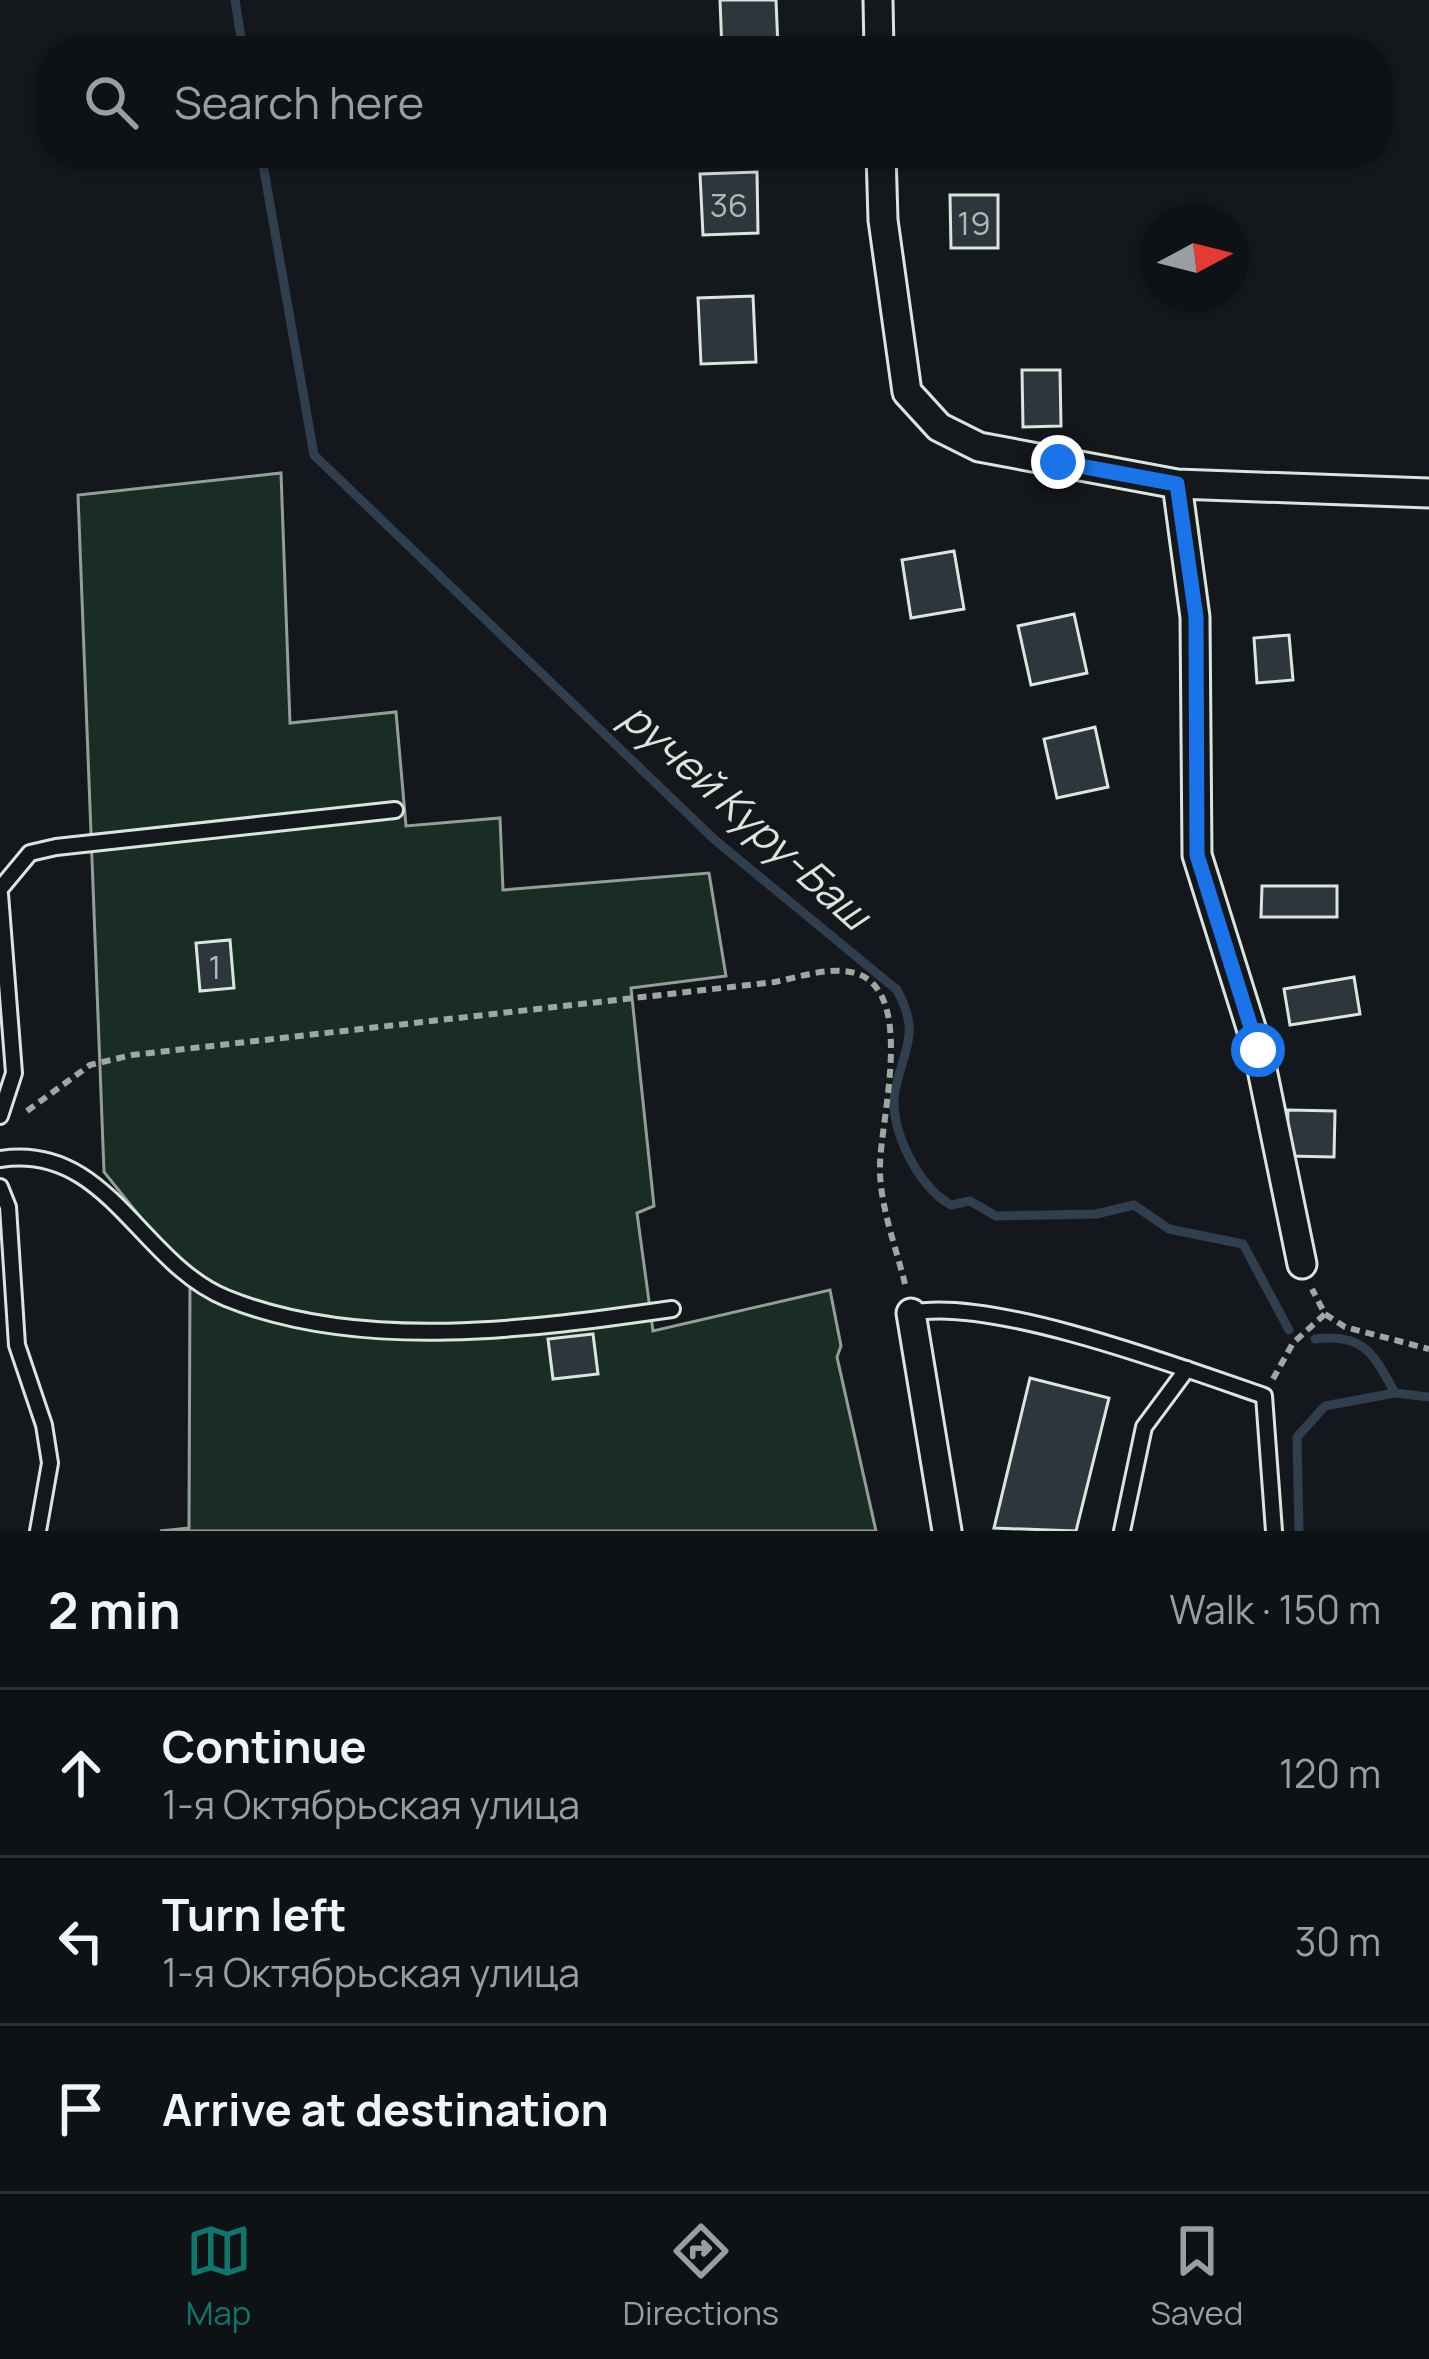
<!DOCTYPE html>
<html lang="en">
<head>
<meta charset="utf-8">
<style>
  :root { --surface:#0f1215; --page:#181b1e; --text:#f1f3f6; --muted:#9b9ea0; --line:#2f3234; --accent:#0f766e }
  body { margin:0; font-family:Manrope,sans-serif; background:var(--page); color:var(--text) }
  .compass { position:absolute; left:1141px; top:204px; width:108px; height:108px; border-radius:50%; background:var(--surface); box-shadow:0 3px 9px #0004; rotate:83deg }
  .stop { position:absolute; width:36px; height:36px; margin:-27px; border:9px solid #1a73e8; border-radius:50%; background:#fff }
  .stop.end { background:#1a73e8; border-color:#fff; box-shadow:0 3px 12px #0008 }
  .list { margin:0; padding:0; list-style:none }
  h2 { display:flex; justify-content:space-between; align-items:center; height:156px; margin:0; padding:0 48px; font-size:51px }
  h2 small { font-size:39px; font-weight:400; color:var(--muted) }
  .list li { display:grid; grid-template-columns:78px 1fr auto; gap:36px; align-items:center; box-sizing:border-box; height:168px; padding:0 48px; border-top:3px solid var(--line) }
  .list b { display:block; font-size:45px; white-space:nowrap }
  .list p { margin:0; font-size:39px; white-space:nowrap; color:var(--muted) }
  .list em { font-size:39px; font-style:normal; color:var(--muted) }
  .icon { flex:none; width:66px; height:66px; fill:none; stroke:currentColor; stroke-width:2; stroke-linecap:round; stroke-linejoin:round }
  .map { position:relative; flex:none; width:1429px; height:1531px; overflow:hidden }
  .search { position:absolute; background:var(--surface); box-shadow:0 3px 9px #0004; left:36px; right:36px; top:36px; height:132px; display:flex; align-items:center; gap:30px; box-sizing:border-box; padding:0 42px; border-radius:48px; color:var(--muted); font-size:45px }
  .sheet { height:660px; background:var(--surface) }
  nav { display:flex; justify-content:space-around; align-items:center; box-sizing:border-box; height:168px; border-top:3px solid var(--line); background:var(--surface); font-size:33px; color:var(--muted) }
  nav a { display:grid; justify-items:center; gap:6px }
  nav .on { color:var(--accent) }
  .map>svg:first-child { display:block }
  .green { fill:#1a2d24; stroke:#939e99; stroke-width:3 }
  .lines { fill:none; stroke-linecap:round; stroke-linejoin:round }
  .stream { stroke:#2f3f4d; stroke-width:9 }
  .building { fill:#2c363c; stroke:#d8e6dc; stroke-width:3 }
  .lane-casing { stroke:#d8e6dc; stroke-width:20 }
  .street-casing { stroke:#d8e6dc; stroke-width:33 }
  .path { stroke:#9da8a2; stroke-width:6; stroke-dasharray:9 6; stroke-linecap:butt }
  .lane { stroke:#14181c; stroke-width:14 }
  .street { stroke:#14181c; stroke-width:27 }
  .route { stroke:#1a73e8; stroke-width:15 }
  .labels { text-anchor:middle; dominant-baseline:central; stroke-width:9; stroke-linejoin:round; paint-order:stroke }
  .number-label { font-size:33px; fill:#adbab4 }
  .water-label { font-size:42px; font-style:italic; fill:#d8e6dc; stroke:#14181c }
</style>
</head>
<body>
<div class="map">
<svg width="1429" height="1531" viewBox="0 0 1429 1531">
  <rect width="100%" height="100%" fill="#14181c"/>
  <path class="green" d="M281,473l9,250 106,-11 10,114 94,-8 3,72 206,-17 17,103 -95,12 23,218 -17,7 16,118 177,-41 11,56 -4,11 39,174h-716l29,-3 1,-249 -86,-107 -26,-677z"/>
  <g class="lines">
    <path class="stream" d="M235,0l8,51
      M261,153l53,302 401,385 182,150c24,44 7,57 -2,101 -7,37 24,97 56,114l19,-4 26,15 100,-2 38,-9 35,24 74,15 46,86
      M1315,1339c49,-6 58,14 80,54l34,4
      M1299,1531l-2,-94 28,-31 70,-13"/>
  </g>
  <path class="building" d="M720,0h56l2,48 -56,3z
    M757,172l1,61 -55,2 -3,-61z
    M950,195h48v53h-47z
    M753,296l3,66 -55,2 -3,-66z
    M1022,370h38l1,56 -38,1z
    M954,551l10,58 -53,9 -9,-58z
    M1074,614l13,59 -56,12 -13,-59z
    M1289,635l4,45 -36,3 -3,-45z
    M1095,727l13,60 -51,11 -13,-59z
    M1262,886h75v31h-76z
    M230,940l4,48 -34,3 -4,-48z
    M1354,977l6,37 -70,11 -6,-36z
    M1288,1110l47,1 -1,46 -47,-1z
    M593,1334l5,40 -45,5 -5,-40z
    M1030,1378l79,20 -33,133 -82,-3z"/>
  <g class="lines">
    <defs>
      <path id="lane" d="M0,889l30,-36 26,-6 339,-37
        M0,894l14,179 -14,43
        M0,1159c107,-17 140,104 226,139 135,55 306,31 446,11
        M0,1187l8,20 9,138 27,80 6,38 -12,68
        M911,1313c79,-17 272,55 353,83l10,135
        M1122,1531l22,-104 43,-58"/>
      <path id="street" d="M878,0l1,51
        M881,153l2,67 24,172 32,35 40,20 198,37 18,133 2,238 61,195 44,214
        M1177,484l252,9
        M911,1313l36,218"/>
    </defs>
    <use href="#lane" class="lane-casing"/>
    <use href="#street" class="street-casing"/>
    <path class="path" d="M27,1111l63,-46 42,-10 643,-73c25,-5 57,-17 83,-8 57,21 23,143 22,191 -1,39 16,82 25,119
      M1325,1314l20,13 84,22
      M1273,1379l20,-36 32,-29 -13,-25"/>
    <use href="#lane" class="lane"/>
    <use href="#street" class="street"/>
  </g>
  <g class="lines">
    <path class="route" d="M1058,462l119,22 19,133 1,238 61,195"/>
  </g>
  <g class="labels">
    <g class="number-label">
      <text x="729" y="204">36</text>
      <text x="974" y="222">19</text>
      <text x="215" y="966">1</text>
    </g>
    <g class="water-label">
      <text transform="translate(747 815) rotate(42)">ручей Куру-Баш</text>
    </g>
  </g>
</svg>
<svg class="compass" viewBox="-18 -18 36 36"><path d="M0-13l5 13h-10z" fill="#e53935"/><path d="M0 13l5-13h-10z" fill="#9b9ea0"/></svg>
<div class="stop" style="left:1258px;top:1050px"></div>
<div class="stop end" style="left:1058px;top:462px"></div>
<div class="search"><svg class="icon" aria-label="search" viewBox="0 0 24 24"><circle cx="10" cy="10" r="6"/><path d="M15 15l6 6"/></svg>Search here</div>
</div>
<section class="sheet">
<h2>2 min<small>Walk · 150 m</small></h2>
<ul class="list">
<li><svg class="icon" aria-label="ahead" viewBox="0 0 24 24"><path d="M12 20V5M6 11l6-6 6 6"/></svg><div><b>Continue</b><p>1-я Октябрьская улица</p></div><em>120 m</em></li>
<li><svg class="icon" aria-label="left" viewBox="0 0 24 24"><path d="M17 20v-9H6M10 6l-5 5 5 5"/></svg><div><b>Turn left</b><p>1-я Октябрьская улица</p></div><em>30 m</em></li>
<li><svg class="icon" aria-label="arrive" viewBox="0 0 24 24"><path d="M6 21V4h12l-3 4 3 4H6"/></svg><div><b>Arrive at destination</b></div></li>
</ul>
</section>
<nav>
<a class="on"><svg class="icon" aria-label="map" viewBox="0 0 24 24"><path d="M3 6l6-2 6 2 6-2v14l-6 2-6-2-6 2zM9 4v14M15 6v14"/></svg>Map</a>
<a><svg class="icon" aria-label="directions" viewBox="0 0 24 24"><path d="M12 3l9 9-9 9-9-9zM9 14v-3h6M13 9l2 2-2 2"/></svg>Directions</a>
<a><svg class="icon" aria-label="saved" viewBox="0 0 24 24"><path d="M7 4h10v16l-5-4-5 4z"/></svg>Saved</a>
</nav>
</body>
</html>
